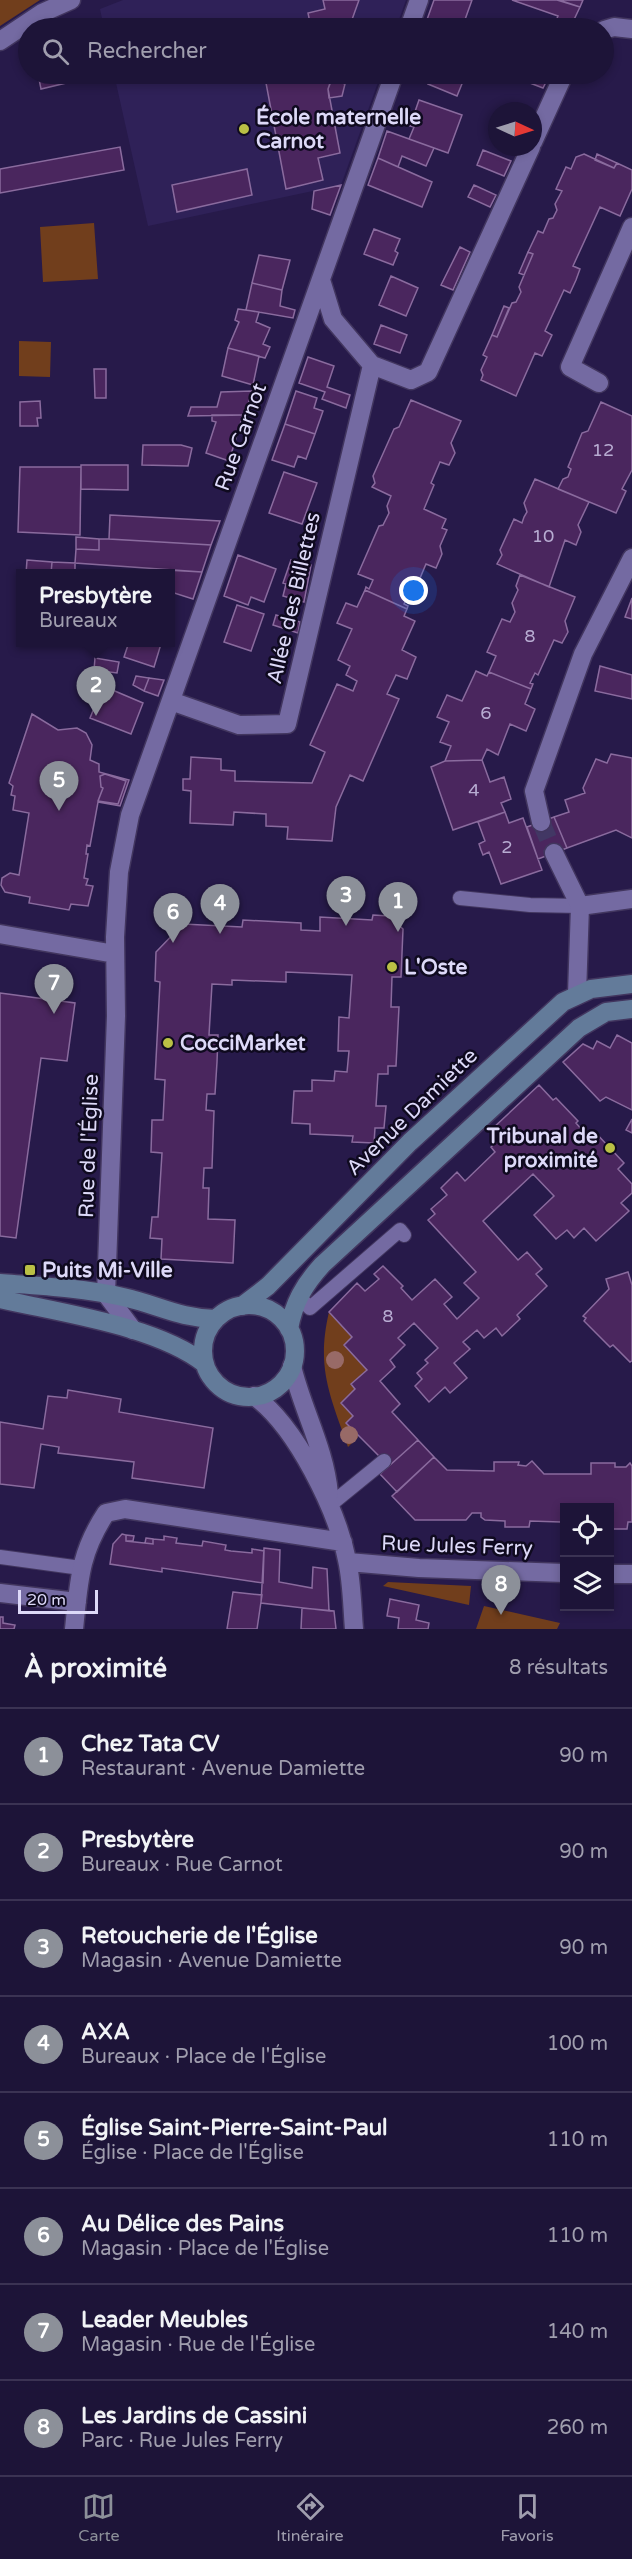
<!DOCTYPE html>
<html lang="fr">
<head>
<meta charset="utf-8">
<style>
  :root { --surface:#1d1438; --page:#251d40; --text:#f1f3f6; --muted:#a09eae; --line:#3b3353; --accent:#8c9099 }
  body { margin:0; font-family:"Varela Round",sans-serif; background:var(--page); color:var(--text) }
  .controls { position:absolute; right:18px; bottom:18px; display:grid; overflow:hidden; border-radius:0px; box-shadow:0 3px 9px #0003 }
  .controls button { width:54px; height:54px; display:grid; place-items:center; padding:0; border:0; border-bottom:2px solid var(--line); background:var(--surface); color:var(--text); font:30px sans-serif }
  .compass { position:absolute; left:488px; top:102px; width:54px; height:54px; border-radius:50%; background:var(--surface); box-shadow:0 3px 9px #0003; rotate:94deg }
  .scale { position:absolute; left:18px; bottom:15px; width:80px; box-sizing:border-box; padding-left:6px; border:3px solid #ddd9f8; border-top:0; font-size:16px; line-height:21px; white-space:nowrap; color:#ddd9f8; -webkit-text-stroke:4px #0f0a1f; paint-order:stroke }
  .you { position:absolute; left:414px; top:591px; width:21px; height:21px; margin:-15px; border:4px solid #fff; border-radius:50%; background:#1a73e8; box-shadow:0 0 0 9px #1a73e833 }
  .badge { display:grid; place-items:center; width:39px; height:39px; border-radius:50%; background:var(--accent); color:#fff; font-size:20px; font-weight:700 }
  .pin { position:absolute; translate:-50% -50px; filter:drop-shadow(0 2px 3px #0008) }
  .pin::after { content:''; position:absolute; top:32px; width:21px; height:18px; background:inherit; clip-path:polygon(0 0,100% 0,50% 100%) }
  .popup { position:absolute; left:16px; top:569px; width:159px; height:78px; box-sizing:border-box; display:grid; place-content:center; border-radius:0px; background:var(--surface); filter:drop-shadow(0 2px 4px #0005); font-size:20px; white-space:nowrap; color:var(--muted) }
  .popup b { font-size:22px; color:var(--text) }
  .popup::after { content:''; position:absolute; left:50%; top:100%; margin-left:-12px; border:12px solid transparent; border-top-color:var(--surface) }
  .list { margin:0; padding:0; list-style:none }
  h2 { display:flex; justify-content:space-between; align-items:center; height:78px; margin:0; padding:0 24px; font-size:26px }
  h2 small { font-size:20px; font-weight:400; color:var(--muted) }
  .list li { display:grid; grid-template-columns:39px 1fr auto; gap:18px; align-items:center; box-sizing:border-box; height:96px; padding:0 24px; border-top:2px solid var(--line) }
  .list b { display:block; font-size:22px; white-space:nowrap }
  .list p { margin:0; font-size:20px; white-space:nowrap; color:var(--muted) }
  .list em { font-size:20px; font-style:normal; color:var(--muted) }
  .icon { flex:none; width:33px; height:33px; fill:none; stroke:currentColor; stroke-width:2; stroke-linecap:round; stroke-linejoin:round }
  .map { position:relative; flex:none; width:632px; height:1629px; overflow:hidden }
  .search { position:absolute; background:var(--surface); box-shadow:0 3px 9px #0003; left:18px; right:18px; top:18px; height:66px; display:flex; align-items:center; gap:15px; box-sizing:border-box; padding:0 21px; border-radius:33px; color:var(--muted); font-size:22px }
  .sheet { height:846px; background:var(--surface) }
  nav { display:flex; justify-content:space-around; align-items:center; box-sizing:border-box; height:84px; border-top:2px solid var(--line); background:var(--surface); font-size:16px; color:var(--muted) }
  nav a { display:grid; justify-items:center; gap:3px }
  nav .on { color:var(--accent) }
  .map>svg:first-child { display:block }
  .built { fill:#2f2158 }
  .green { fill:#713e1c }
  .building { fill:#4a265e; stroke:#8a6b9e; stroke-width:1.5 }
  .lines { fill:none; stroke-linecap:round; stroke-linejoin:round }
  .street-tunnel { stroke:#423764; stroke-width:18; stroke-dasharray:18 9; stroke-linecap:butt }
  .lane-casing { stroke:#42365f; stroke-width:16 }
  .street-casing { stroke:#42365f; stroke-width:21 }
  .secondary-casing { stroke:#42365f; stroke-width:21 }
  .lane { stroke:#746aa2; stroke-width:14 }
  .street { stroke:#746aa2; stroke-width:18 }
  .secondary { stroke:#637b9a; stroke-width:18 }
  .tree { fill:#986a67 }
  .poi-dot { fill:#bac045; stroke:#0f0a1f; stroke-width:2 }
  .labels { text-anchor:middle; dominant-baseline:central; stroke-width:5; stroke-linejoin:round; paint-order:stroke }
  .number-label { font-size:18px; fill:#b8acd2 }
  .poi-label { font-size:21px; font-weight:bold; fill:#ddd9f8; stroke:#0f0a1f; text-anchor:start }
  .street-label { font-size:21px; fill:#ddd9f8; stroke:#0f0a1f }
</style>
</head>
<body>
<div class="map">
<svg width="632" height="1629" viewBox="0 0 632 1629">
  <rect width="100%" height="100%" fill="#271a4a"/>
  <path class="built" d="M123,0h283l-10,28h-292l-4,-19z
    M114,74h267l-40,111 -193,41z"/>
  <path class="green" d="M0,0h40l-40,26z
    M94,223l4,56 -55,3 -3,-55z
    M19,341l32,1 -1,35 -31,-1z
    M329,1312l23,25 -8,8 23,25 -16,14 4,5 -14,14 12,13 -7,7 12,14 -10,10c-18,-52 -32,-79 -19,-135z
    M388,1582l83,4 -2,19 -86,-19z
    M484,1606l76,17 -3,6h-81z"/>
  <path class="building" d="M323,0h36l-10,28h-38l-3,-15 17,-4z
    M434,0h38l-10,28h-38z
    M512,0h45l23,7 -10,21h-17l5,-12z
    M559,0h24l-3,7z
    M38,74h66l-63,15z
    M301,74h32l-5,15 12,64 -22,5 5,22 -37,9 -20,-106z
    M433,74h33l-9,22 -29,-12z
    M506,74h18l-2,6z
    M534,74h16l-7,14 -13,-5z
    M332,79l13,5 -3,12 -13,2 -1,-9z
    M419,100l43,15 -14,38 -39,-14 5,-12 -4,-1z
    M387,131l47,17 -8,18 -24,-10 -4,11 -20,-9z
    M120,147l4,23 -124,23v-24z
    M483,150l28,11 -7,15 -27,-11z
    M584,154l30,14 3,-5 15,7v19l-12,27 -20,-9 -27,59 7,3 -4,11 -6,13 -6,-3 -19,41 7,4 -10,21 -7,-3 -19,43 -35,-16 2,-5 -2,-5 6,-13 -4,-2 9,-20 5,2 15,-34 4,-1 5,-10 -2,-5 14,-33 -5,-2 10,-21 5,2 6,-14 4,-1 4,-8 -2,-6 7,-13 -6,-2 10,-22 5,2 5,-12z
    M597,154l20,9 -3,5 -19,-8z
    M378,158l54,24 -10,25 -54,-22z
    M247,169l5,26 -75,17 -5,-27z
    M341,185l-11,30 -18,-6 2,-18z
    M474,185l22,10 -6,12 -22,-10z
    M374,229l26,10 -5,12 3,2 -5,12 -29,-11z
    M460,247l10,5 -17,38 -12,-5z
    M528,252l5,2 -9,21 -5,-2z
    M259,255l31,5 -8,30 -30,-7z
    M391,276l27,12 -12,28 -27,-11z
    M252,283l30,7 -2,16 15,4 -2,8 -47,-8z
    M504,306l5,2 -12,29 -5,-2z
    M238,309l21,3 -3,10 14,6 -7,16 7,3 -5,11 -37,-10 11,-26 -4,-2z
    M381,325l26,10 -7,18 -26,-9z
    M228,348l31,8 -6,29 -31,-9z
    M308,357l26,9 -7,21 23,8 -4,13 -24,-9 3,-7 -26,-9z
    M94,369h12v29h-11z
    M252,391l-7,24 -57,1 3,-9h26l4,-15z
    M296,391l21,7 -3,10 9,3 -8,23 -30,-10z
    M411,400l50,21 -10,22 4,10 -6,12 -9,-3 -9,21 3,2 -10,24 22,10 -4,9 5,2 -7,16 2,8 -6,14 -10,-4 -14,33 -4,-1 -4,8 4,2 -1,3 -42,-19 1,-3 3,2 4,-9 -15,-6 21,-48 4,-1 6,-12 -2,-7 4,-10 -19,-9 3,-4 -2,-7 21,-47 5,-2z
    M40,401l1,17h-4l1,8h-18v-24z
    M601,402l31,14v54l-10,19 4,2 -10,22 -58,-24 5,-10 5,-2 3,-8 -3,-2 14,-34 6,-2z
    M212,415h31l-14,46 -23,-8 10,-31 -4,-1z
    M285,424l30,10 -9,25 -8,-3 -4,11 -22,-7z
    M143,445h38l11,3 -4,18 -46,-1z
    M81,465h47v25l-47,-1z
    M20,467h61l-1,68 -62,-3z
    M284,472l33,11 -15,41 -33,-11z
    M535,479l54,23 -11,23 3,7 -5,13 -11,-5 -16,47 -52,-23 5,-9 -2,-5 14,-31 8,4 2,-6 3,-5 -3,-9z
    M110,515l110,6 -9,24 -102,-6z
    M76,537l23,2v11l-23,-1z
    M99,539h10l102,6 -9,27 -127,-9 1,-14 23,1z
    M238,555l38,14 -12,33 -13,-5 -3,8 -24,-9z
    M27,560l25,2 -1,12h-25z
    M291,560l20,5 -7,37 -21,-6 3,-12 -3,-1z
    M52,562l23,1v11h-24z
    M148,569l54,3 -9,27 -22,-7v-18h-24z
    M520,575l55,22 -10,24 3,11 -6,11 -8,-3 -16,35 -3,-2 -5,10 3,1 -2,5 -42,-17 7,-16 -9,-4 15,-33 8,3 5,-10 -3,-9 6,-13 -2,-4z
    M365,590l42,19 -3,7 11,5 -13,29 14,7 -9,22 -11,-4 -9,19 12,5 -36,82 -13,-6 -14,32 -4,34 -45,-2 1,-12 -22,-1v-12l-32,-2 -1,13 -43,-2 1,-32 -8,-1v-11h7l1,-22 30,2v11l14,1v10l77,2 13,-31 -15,-7 27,-61 16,7 4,-10 -11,-6 4,-9 -12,-6 14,-31 -15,-6 9,-20 11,4z
    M632,598v21l-7,-2z
    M237,605l27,9 -13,37 -27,-9z
    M276,615l24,7 -2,11 -25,-8z
    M129,642l32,2 -7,23 -30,-10z
    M95,658l24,4 -2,11 -23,-3z
    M600,666l32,9v24l-37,-8z
    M476,671l11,5 2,-4 42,17 -6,15 10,5 -9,22 -16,-7 -12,31 -11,-6 -5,11 -37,1 6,-15 -11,-4 9,-20 -12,-5 10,-22 15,6z
    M136,676l13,2 -5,13 -11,-6z
    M149,678l15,2 -6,16 -14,-5z
    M103,686l40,17 -12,31 -41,-16z
    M32,714l26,16 19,-2 9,5 6,12 -2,15 9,4v8l30,8 -9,26 -22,-4 -8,44 -3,-1 -1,9h2l-4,24 4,1 -2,6 7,1 -5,20 -17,-2 -2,6 -40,-7 1,-6 -25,-5 -4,-7 1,-7 8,-5 9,2 10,-62 -16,-3 2,-14 -4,-1 2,-9 -4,-3z
    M611,754l21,4v80l-16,-8 -49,18 -13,-31 15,-5 -4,-12 20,-7 -2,-5 13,-29 11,4z
    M482,760l8,22 14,-5 7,22 -10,4 4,9 -52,18 -22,-63 14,-6z
    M105,774l21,7 -8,23 -20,-3 5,-13 -2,-1 -1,-11z
    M505,812l4,11 14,-5 19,52 -41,14 -12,-32 -6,3 -2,-5 -2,-6 6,-3 -7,-19z
    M554,817l13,31 -29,11 -11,-32z
    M373,915l16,1 14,13 -2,48h-9l-1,30h8l-3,59h-8v8h-10l-2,32h10l-2,22h-9l-1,15 -22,-1 1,-6 -43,-2v-10l-18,-1 2,-32h18v-11l22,1 1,-10 12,1 2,-21h-11l1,-34 10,1 3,-43 -66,-3v10l-54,-2v5l-20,-1 -3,51h9l-1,27 -2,32h-8l-1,16 8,1 -2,57h-8l-1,20h6l-1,31 27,1 -2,43 -72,-4 1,-20 -12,-1 2,-21h6l4,-64 -11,-1 1,-32h11l2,-40 -10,-1 5,-97 -5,-1 1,-29 27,-28 59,3 1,-7 58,3v7l19,1v-14l52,3z
    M0,993l75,10 -8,58 -26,-3 -25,180 -16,-2z
    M617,1035l15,8v67l-26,-13 -6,4 -37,-39 20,-18 10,5 4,-8 13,7z
    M539,1085l14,15 3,-2 22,23 -2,2 12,14 6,-6 30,32 -6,6 14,15v9l-11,10 8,8 -33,30 -12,-13 -10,10 -7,-8 -11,9 -22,-24 20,-19 -21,-22 -50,47 35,39 9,-8 15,17 -6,5 11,12 -30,29 3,4 -18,17 -6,-8 -12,10 -7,-8 -14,12 7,7 -16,14 13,15 -17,15 -5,-6 -16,15 -14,-16 7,-7 -5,-6 11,-10 -3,-3 13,-12 -24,-25 -16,15 7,7 -15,15 5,7 -15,14 20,23 -8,8 26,28 -29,26 -43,-43 7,-7 -12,-13 14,-14 -4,-5 16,-14 -23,-25 8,-8 -23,-25 28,-29 8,8 14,-12 -5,-5 9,-8 20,20 -2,2 11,12 23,-21 17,18 -8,7 13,15 22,-21 -15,-15 12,-11 -48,-52 7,-6 -4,-5 16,-14 -6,-7 16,-16 8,9 30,-29 -4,-5 9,-8 -9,-9z
    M632,1119v14l-6,-3z
    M628,1272l4,13v76l-2,1 -17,-17 -3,2 -26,-26 2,-3 -3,-2 26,-27 -3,-10z
    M68,1390l53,9 -2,13 94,16 -9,60 -72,-10 2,-16 -76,-9 1,-6 -18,-3 -7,44 -34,-4v-62l43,7 5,-33 19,2z
    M418,1440l16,17 -37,35 -17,-18z
    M434,1457l13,13 47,1v-9h25l-1,3 8,1 6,-5 12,13h47v-11h24v4h11l4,-4 2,3v56h-4l-1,7h-17v-21h-46v10l-3,4 -31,-1 -1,6h-24v-6l-20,-1 -4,-3v-4h-9l-6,7h-51l-23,-24z
    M122,1534l4,1v6l27,3v-5l11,1v-4l13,2 -1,5 26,3 1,-5 23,4 -1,5 6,1 21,2v-4l12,2 -1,32 -101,-15v4l-52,-8 3,-20z
    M126,1535l8,1 -1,5h-7z
    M146,1538l7,1v5l-8,-1z
    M264,1548l16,2 -1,32 33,6 1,-21 14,2 2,42 -68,-8z
    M233,1592l29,3 -5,34h-30z
    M390,1599l29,6 -3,15 13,3 -1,6h-30l1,-11 -12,-2z
    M302,1608l32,3 2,18h-35z
    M0,1617h3v6l12,2 -1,4h-14z"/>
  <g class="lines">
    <path class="street-tunnel" d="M541,822l13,31"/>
    <defs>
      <path id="lane" d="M460,898l70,7 50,1
        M298,1296l12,12 90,-78 4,5
        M330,1505l54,-44
        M0,1557l81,11"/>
      <path id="street" d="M409,28l10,-28
        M604,30l10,-3 18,2
        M0,41l42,-28 29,-13
        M533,142l31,-68
        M321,280l12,39 39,46 39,15 17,-8 103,-225
        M599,383l-29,-16 62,-140
        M171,701l68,24 48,-1 85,-359
        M541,822l-7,-31 49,-137 49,-96
        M554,853l26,53
        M0,934l115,20
        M577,994l3,-88 52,-7
        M133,1330l-27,-36 10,-278 -1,-79 4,-65 11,-57 264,-741
        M292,1366c10,43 33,82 37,128
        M254,1396c42,30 83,114 93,164 5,22 5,46 7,69
        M348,1562l71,6 145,5
        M610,1574h22
        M0,1593l77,9
        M74,1629c5,-47 5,-75 32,-116l19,-4 218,33"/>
      <path id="secondary" d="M0,1283c41,3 83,5 123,14 36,8 55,21 93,22
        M0,1299c61,14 157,27 205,65
        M203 1351a46 46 0 1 1 92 0a46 46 0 1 1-92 0Z
        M242,1306l26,-20 142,-144 153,-140 28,-13 41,-5
        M289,1329c5,-27 15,-44 33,-64l257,-237 27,-16 26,-3"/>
    </defs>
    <use href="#lane" class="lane-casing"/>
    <use href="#street" class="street-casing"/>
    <use href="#secondary" class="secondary-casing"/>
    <use href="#lane" class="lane"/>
    <use href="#street" class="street"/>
    <use href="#secondary" class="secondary"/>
  </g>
  <g class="tree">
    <circle cx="335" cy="1360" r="9"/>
    <circle cx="349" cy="1435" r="9"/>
  </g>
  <g class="poi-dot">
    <circle cx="244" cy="129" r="6"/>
    <circle cx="392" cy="967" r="6"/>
    <circle cx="168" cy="1043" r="6"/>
    <circle cx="610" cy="1148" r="6"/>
    <rect x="24" y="1264" width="12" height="12" rx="3"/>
  </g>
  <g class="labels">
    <g class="number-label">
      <text x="603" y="450">12</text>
      <text x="543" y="536">10</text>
      <text x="530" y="636">8</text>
      <text x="486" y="713">6</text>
      <text x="474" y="790">4</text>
      <text x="507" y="847">2</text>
      <text x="388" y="1316">8</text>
    </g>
    <g class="poi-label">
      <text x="256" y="117">École maternelle<tspan x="256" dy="24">Carnot</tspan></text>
      <text x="404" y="967">L'Oste</text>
      <text x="180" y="1043">CocciMarket</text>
      <text x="598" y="1136" text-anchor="end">Tribunal de<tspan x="598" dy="24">proximité</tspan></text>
      <text x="42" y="1270">Puits Mi-Ville</text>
    </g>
    <g class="street-label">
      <text transform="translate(241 437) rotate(-70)">Rue Carnot</text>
      <text transform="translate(294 598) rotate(-77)">Allée des Billettes</text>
      <text transform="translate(412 1112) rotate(-44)">Avenue Damiette</text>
      <text transform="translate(89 1146) rotate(-88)">Rue de l'Église</text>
      <text transform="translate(457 1546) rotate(2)">Rue Jules Ferry</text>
    </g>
  </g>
</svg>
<div class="controls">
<button><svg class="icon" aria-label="locate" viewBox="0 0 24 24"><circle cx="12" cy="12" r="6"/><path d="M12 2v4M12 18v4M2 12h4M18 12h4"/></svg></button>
<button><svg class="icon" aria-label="layers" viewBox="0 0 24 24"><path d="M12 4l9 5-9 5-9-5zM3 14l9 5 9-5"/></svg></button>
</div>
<svg class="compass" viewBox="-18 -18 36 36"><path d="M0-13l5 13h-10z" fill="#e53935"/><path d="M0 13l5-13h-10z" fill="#a09eae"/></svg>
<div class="scale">20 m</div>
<div class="you"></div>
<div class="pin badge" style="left:398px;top:932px">1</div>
<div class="pin badge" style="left:96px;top:716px">2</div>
<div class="popup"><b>Presbytère</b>Bureaux</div>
<div class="pin badge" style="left:346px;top:926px">3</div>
<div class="pin badge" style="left:220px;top:934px">4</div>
<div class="pin badge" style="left:59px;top:811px">5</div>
<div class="pin badge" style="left:173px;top:943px">6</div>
<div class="pin badge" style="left:54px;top:1014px">7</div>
<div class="pin badge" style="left:501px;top:1615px">8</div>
<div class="search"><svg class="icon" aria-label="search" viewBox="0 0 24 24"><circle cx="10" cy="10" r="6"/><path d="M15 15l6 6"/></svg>Rechercher</div>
</div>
<section class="sheet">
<h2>À proximité<small>8 résultats</small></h2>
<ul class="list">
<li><span class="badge">1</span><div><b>Chez Tata CV</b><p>Restaurant · Avenue Damiette</p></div><em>90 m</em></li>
<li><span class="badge">2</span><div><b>Presbytère</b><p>Bureaux · Rue Carnot</p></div><em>90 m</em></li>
<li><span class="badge">3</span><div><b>Retoucherie de l'Église</b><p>Magasin · Avenue Damiette</p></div><em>90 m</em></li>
<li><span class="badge">4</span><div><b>AXA</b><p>Bureaux · Place de l'Église</p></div><em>100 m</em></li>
<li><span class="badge">5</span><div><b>Église Saint-Pierre-Saint-Paul</b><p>Église · Place de l'Église</p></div><em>110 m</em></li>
<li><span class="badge">6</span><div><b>Au Délice des Pains</b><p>Magasin · Place de l'Église</p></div><em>110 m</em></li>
<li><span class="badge">7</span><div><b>Leader Meubles</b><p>Magasin · Rue de l'Église</p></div><em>140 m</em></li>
<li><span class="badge">8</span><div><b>Les Jardins de Cassini</b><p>Parc · Rue Jules Ferry</p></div><em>260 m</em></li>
</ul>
</section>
<nav>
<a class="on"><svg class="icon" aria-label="map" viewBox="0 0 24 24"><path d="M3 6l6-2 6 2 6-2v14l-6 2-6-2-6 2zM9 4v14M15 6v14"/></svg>Carte</a>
<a><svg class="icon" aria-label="directions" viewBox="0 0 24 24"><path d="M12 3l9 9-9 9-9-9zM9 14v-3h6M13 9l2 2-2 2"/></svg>Itinéraire</a>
<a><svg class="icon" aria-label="saved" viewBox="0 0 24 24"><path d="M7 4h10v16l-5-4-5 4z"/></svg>Favoris</a>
</nav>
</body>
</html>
